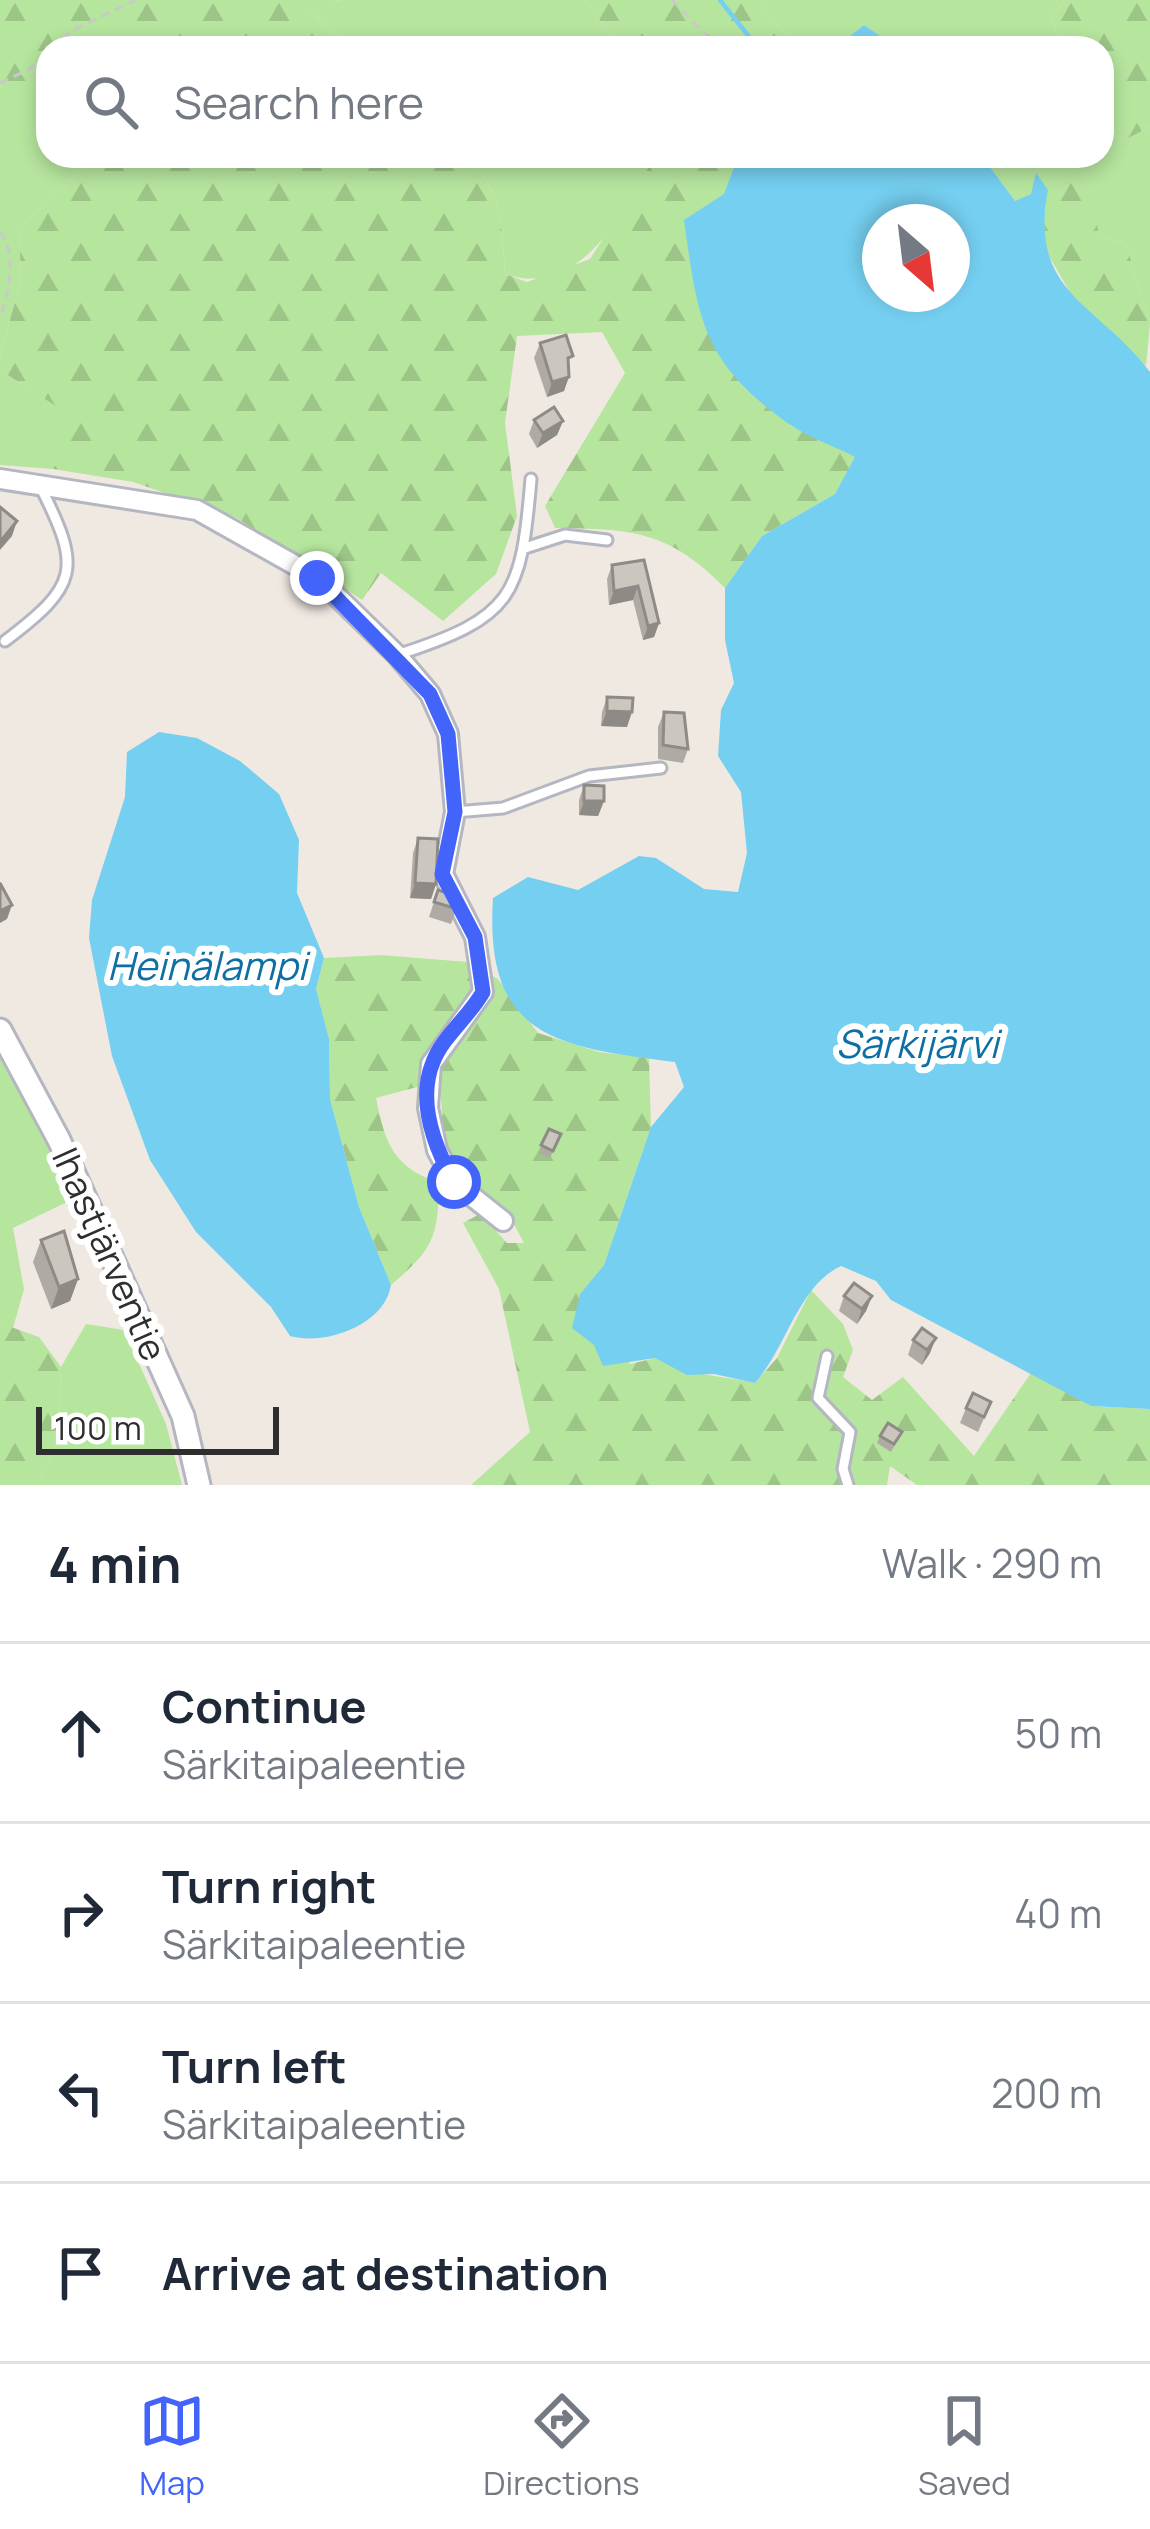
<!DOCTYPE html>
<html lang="en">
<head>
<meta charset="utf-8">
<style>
  :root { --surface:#fff; --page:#f6f6f7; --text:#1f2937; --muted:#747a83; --line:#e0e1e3; --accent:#4264fb }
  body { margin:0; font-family:Manrope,sans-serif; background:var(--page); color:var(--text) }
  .compass { position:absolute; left:862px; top:204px; width:108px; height:108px; border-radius:50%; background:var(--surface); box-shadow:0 6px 18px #0003; rotate:152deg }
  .scale { position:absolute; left:36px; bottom:30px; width:243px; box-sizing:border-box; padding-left:12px; border:6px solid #2e2e2e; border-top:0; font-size:33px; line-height:42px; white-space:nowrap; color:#2e2e2e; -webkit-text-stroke:9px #fff; paint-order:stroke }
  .stop { position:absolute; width:36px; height:36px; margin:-27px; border:9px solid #4264fb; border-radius:50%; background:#fff }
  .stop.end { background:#4264fb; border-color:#fff; box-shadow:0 3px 12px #0008 }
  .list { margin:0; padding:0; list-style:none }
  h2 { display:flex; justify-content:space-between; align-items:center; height:156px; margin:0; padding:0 48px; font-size:51px }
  h2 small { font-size:39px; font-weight:400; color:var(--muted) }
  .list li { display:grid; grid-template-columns:78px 1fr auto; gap:36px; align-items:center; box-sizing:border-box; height:180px; padding:0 48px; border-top:3px solid var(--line) }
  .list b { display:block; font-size:45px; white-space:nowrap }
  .list p { margin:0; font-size:39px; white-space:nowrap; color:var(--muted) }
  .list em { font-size:39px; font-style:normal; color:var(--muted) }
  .icon { flex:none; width:66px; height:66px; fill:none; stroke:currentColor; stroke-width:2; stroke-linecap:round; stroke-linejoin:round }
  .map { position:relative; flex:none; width:1150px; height:1485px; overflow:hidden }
  .search { position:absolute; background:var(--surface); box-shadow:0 6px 18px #0003; left:36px; right:36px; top:36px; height:132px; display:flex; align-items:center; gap:30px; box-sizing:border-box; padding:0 42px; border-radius:36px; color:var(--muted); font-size:45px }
  .sheet { height:876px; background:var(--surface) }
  nav { display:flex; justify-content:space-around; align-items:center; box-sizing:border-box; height:168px; border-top:3px solid var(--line); background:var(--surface); font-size:33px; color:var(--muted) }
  nav a { display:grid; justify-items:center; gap:6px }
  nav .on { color:var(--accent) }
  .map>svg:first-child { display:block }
  .grass { fill:#b6e59e }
  .forest { fill:url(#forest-firs) }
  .water { fill:#75cff0; fill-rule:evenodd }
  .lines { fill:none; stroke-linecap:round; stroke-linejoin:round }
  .stream { stroke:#75cff0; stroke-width:4.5 }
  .service-casing { stroke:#b4b7c1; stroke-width:15 }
  .minor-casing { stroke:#b4b7c1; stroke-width:24 }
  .tertiary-casing { stroke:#b4b7c1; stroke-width:27 }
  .path { stroke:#c9c9c9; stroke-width:3; stroke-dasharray:9 6; stroke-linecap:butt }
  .service { stroke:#fff; stroke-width:9 }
  .minor { stroke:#fff; stroke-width:18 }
  .tertiary { stroke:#fff; stroke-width:21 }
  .wall { fill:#afaba4 }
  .shaded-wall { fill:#8e8b86 }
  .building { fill:#cbc7bf; stroke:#8e8b86; stroke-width:3 }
  .route { stroke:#4264fb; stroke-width:15 }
  .labels { text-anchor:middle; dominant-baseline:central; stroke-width:12; stroke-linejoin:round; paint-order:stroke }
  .street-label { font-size:36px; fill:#2e2e2e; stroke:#fff }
  .water-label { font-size:39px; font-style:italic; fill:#0d6fa3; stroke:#fff }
</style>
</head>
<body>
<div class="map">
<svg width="1150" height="1485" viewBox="0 0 1150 1485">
  <defs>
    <pattern id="forest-firs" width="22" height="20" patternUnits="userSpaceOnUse" patternTransform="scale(3)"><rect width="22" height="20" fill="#b6e59e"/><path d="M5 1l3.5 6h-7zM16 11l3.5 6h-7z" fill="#9dc588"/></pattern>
  </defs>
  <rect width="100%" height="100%" fill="#efe9e1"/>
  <path class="grass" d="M341,0h243l37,48h-270l-43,-39z
    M757,0h307l-12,18 8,30h-162l-34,-23 -30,23h-36z
    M111,20l19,28h-59z
    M48,66v90h48l-77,73 2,50 -21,78v-272l14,12z
    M1150,127v197l-24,-80 -27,-7 -68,-43 -16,7 -33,-45h120v-14l7,6z
    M459,156h197c-31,54 -75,144 -151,118 -3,-45 -2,-94 -46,-118z
    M0,370l80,51 -27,48 -53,-4z
    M0,1055l49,94 18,53 -54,26 11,61 -11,39 -13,-5z
    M86,1324l38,6 42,94 16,61h-145l21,-44 3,-74z"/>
  <path class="forest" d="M0,0h340l-31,10 42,38h-221l-19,-27 -40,27h-23v18l-34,32 -14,-13z
    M584,0h173l41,48h-177z
    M1064,0h86v127l-41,21 -7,-6v-94h-42l-8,-30z
    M96,156h363c44,24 43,73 46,118l22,8 63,-23 66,-103h82l-14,38 67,232 65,31 -21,37 -73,42 -37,52c-57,-58 -94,-59 -170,-60l-10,-22 80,-133 -23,-41 -85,4 -12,87 12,93 -21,58 -53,47 -62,-48 -19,27 -125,-82 -104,-36 -80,-13 26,-48 -79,-51v-13l21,-78 -2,-50z
    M1089,172l10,65 27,7 24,80 -4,42 -74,-70 -31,-54 7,-52 -12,-17z
    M381,955l87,7 30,17 40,54 61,19 50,6 2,69 -47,138 -24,29 50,70 25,-6c33,18 63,17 100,25l22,-25 34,-68 32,34 10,26 -10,27 29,23 31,-23 71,79 57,-83 60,33 59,3v76h-233l-27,-19 -3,19h-416l59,-53 -31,-143 -36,-66 17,-9 27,29h17l-16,-30 -52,-38 -13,-36 -2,-43 -24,-9 -41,11c9,45 17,69 63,85 -1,56 -6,66 -48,102l-32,-78 -29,-108 -1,-59 -13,-51 8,-31z
    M0,1323l39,14 22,30 -3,74 -21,44h-37z"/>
  <path class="water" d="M864,25l34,23h-64z
    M738,156h244l33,45 16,-7 5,-21 12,17c-20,104 50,113 102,182v1037l-59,-3 -200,-106 -15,-19 -35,-15c-43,20 -54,81 -86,117l-41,-9 -27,1 -32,-17 -52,8 -9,-21 -22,-17 8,-34 24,-29 47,-138 33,-40 -9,-25c-118,-15 -191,-24 -182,-164l35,-21 50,13 61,-34 17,2 48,31 34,3 9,-39 -6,-61 -23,-36 3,-46 13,-27 -9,-43v-52l37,-52 73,-42 20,-37c-20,-11 -46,-19 -66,-33 -87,-62 -91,-104 -105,-204l40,-26zM952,222v72h-72v-72z
    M159,732l38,6 43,23 39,33 20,46 -2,53 27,65 -8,31 13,50 1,60 29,108 32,78c-6,40 -66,61 -101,51l-19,-29 -75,-75 -46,-72 -38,-104 -23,-118 3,-38 33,-103 2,-45z"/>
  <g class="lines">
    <path class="stream" d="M720,0l38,48"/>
    <defs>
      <path id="service" d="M525,548l40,-13 42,5
        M5,641c74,-56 77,-72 35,-155
        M397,655c117,-38 124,-58 134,-176
        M455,812l48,-4 86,-32 72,-8
        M827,1356l-9,42 32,34 -7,37 5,16"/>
      <path id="minor" d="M0,479l197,31 121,68 79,77 33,39 18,40 7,78 -12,62 32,63 8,55 -52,72 -3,44 9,42 17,32 49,39"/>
      <path id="tertiary" d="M0,1030l59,110 124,276 16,69"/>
    </defs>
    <use href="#service" class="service-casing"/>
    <use href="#minor" class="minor-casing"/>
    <use href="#tertiary" class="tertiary-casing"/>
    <path class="path" d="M672,0l47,48
      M51,48l20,-17 65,-31
      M0,83l30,-14 18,-18
      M0,232c18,22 8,62 0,87"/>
    <use href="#service" class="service"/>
    <use href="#minor" class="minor"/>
    <use href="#tertiary" class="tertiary"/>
  </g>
  <path class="wall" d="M540,343l29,25 -5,23 -17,6 -13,-39z
    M534,420l29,1 -6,14 -20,13 -8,-14z
    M644,560l15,63 -5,14 -11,3 -10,-40 -24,5 -2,-26 5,-14z
    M607,697l20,30 -26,-1 1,-14z
    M664,712l24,37 -5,14 -25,-4v-32z
    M584,785l20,16 -6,15 -19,-1v-15z
    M418,838l18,46 -5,15 -21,-1 3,-45z
    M438,890l19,17 -6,17 -22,-7z
    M549,1129l12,5 -11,24 -11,-5z
    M41,1240l37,39 -8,22 -19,8 -18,-47z
    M844,1296h28l-6,15 -9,13 -18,-13z
    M913,1340l17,13 -8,12 -14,-10z
    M991,1402l-13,30 -18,-9 6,-15z
    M902,1432l-11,20 -14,-9 3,-7z"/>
  <path class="shaded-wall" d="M569,377l-5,14 -17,6 5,-15z
    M563,421l-6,14 -20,13 6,-15z
    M17,521l-5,15 -12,14v-8z
    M638,586l-5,14 -24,5 5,-14z
    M659,623l-5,14 -11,3 5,-14z
    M607,711l25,1 -5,15 -26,-1z
    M584,801h20l-6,15 -19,-1z
    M415,883l21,1 -5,15 -21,-1z
    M12,905l-5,14 -7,4v-12z
    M78,1279l-8,22 -19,8 8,-22z
    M872,1296l-6,15 -9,13 5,-15z
    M936,1338l-6,15 -8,12 5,-15z"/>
  <path class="building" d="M566,335l7,21 -5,2 1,19 -17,5 -12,-39z
    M554,407l9,14 -20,12 -9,-13z
    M0,507l17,14 -17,21z
    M644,560l15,63 -11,3 -10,-40 -24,5 -2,-26z
    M607,697l26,1 -1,14 -25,-1z
    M664,712l20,1 4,36 -25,-4z
    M584,785l20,1v15h-20z
    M418,838l20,1 -2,45 -21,-1z
    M0,883l12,22 -12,6z
    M438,890l13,4 6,15 -23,-7z
    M549,1129l12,5 -8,17 -12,-6z
    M64,1231l14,48 -19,8 -18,-47z
    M854,1283l18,13 -10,13 -18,-13z
    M922,1328l14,10 -9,12 -14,-10z
    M973,1393l18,9 -7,15 -18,-9z
    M888,1423l14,9 -8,12 -14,-8z"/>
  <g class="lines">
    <path class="route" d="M317,578l113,116 18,40 7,78 -13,62 33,63 8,55c-14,25 -40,44 -50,70 -16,39 2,86 21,120"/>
  </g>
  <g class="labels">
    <g class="street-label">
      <text transform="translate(110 1254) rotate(66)">Ihastjärventie</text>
    </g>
    <g class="water-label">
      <text x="207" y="965">Heinälampi</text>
      <text x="917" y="1043">Särkijärvi</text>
    </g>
  </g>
</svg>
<svg class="compass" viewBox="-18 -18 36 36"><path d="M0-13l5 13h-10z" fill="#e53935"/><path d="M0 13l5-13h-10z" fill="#747a83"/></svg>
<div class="scale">100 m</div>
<div class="stop" style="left:454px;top:1182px"></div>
<div class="stop end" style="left:317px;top:578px"></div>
<div class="search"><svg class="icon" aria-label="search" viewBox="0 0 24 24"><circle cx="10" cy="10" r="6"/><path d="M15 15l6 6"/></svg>Search here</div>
</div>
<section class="sheet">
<h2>4 min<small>Walk · 290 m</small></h2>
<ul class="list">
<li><svg class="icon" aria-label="ahead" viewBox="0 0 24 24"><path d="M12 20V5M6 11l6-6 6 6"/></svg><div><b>Continue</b><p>Särkitaipaleentie</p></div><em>50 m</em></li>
<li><svg class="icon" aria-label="right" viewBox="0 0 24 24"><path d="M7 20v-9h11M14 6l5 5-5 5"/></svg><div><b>Turn right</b><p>Särkitaipaleentie</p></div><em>40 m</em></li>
<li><svg class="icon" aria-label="left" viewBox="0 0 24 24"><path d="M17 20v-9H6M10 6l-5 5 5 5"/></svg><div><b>Turn left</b><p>Särkitaipaleentie</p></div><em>200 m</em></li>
<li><svg class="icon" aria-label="arrive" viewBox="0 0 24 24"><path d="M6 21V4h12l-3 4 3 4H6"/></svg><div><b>Arrive at destination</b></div></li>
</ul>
</section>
<nav>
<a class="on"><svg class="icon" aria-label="map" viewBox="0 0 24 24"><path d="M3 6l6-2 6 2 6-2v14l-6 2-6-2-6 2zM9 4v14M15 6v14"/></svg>Map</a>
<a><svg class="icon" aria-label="directions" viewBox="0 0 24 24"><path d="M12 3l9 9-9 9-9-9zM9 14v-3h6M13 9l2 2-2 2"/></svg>Directions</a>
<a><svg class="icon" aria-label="saved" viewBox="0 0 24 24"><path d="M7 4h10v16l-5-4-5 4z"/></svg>Saved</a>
</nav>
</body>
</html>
